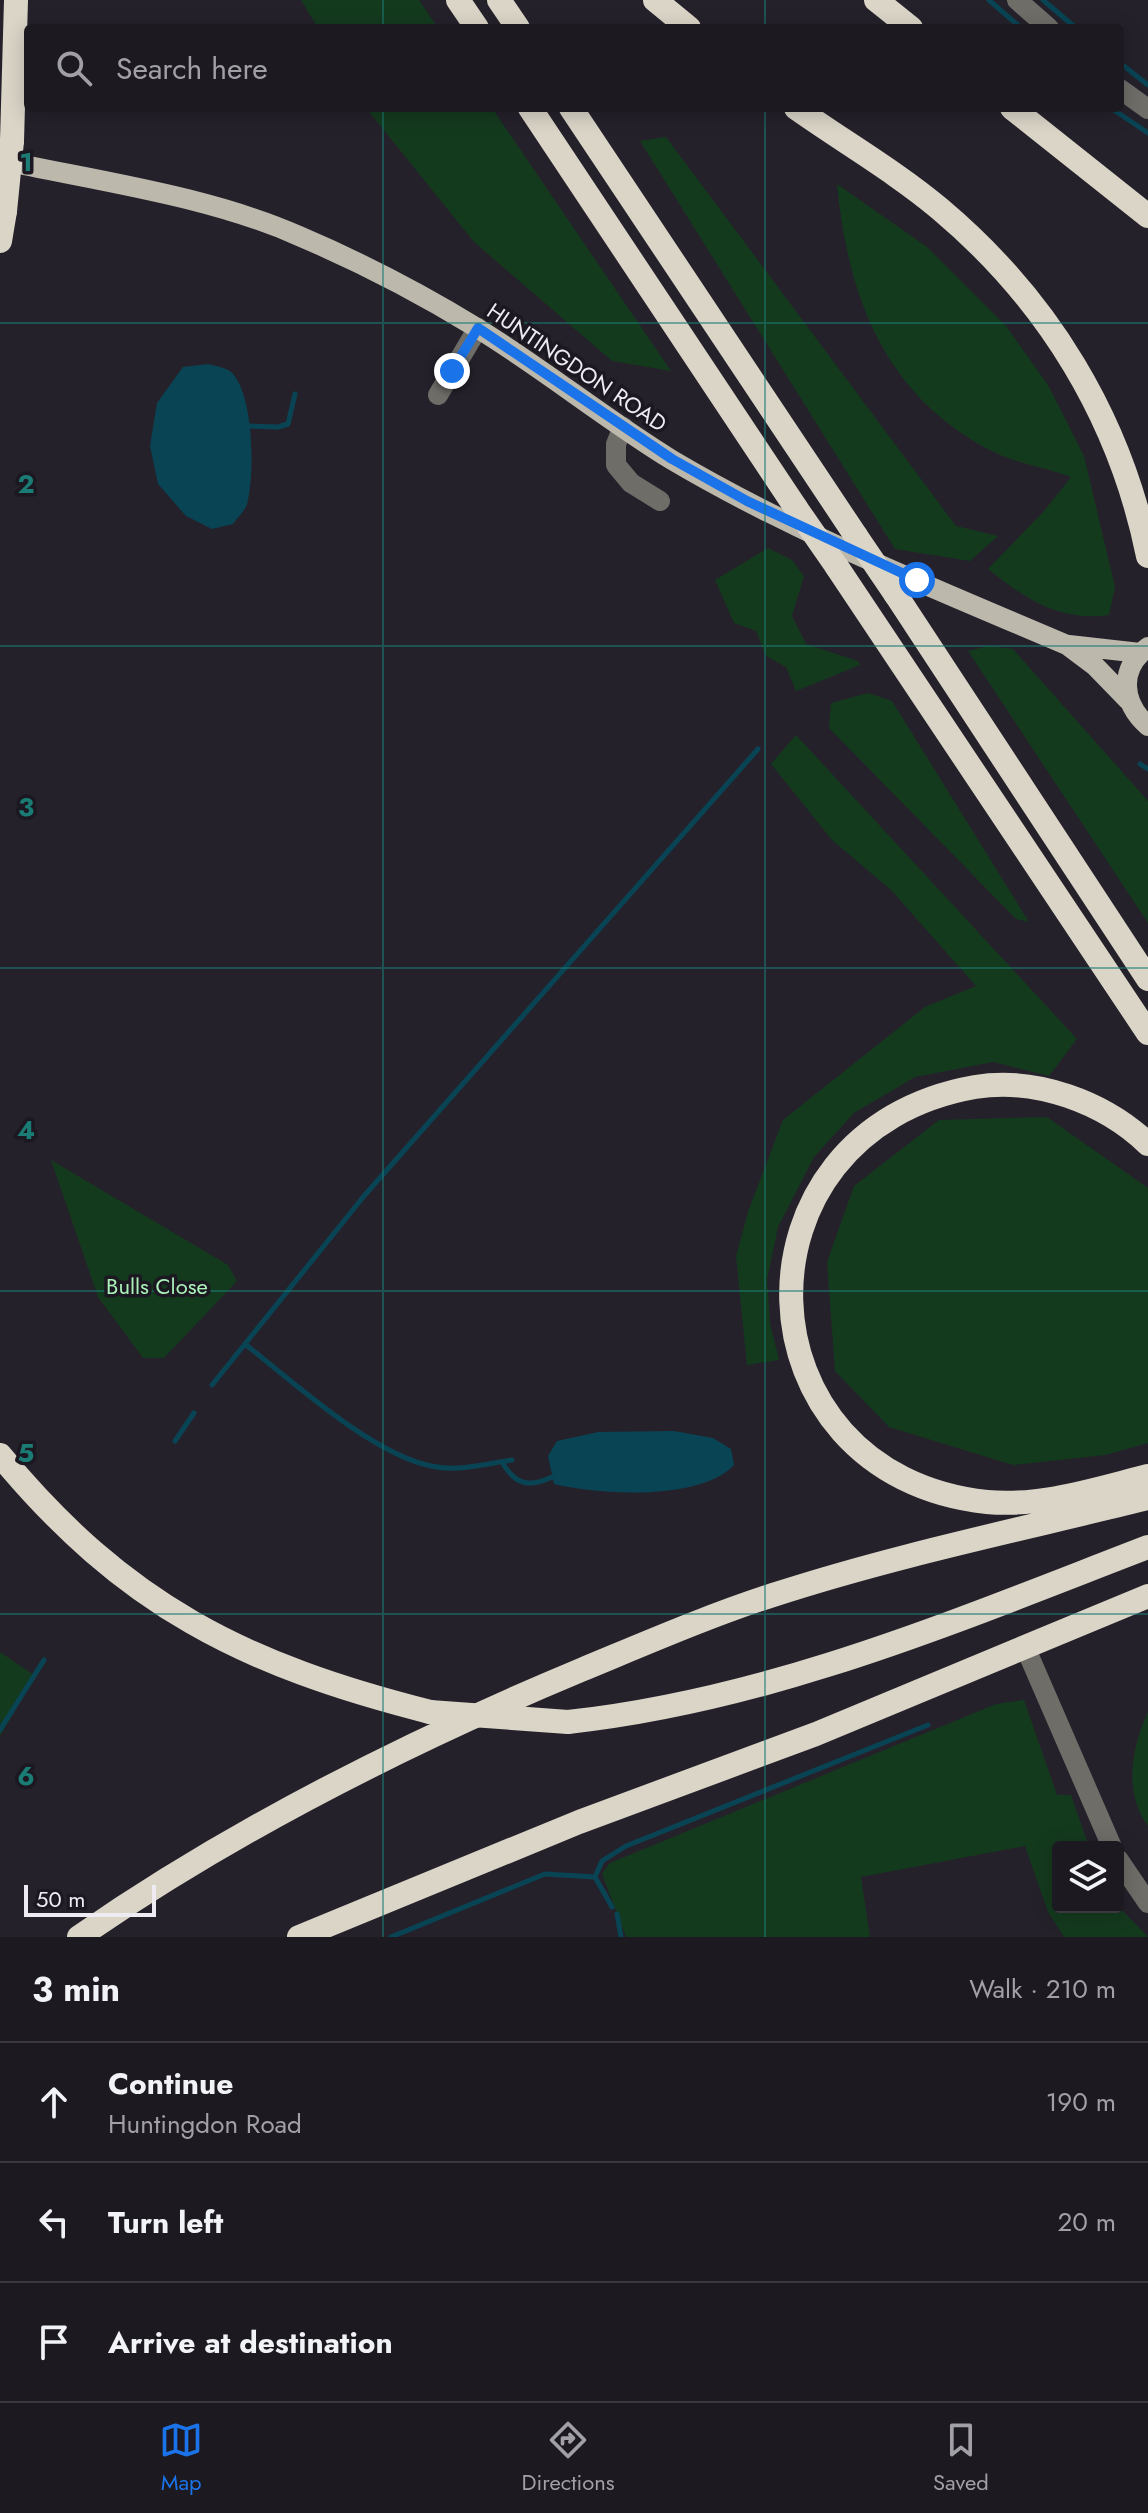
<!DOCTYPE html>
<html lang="en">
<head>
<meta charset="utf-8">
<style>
  :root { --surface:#1c1920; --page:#252229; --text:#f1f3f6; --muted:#a0a0a5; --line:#3a383e; --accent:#1a73e8 }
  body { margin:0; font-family:Jost,sans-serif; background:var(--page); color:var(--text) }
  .controls { position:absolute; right:24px; bottom:24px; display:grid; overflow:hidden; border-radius:8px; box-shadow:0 4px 20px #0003 }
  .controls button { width:72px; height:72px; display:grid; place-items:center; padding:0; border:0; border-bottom:2px solid var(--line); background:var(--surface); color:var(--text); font:40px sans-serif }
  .scale { position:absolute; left:24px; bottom:20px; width:132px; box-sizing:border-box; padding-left:8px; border:4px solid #eeebf3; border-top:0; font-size:22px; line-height:28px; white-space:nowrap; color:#eeebf3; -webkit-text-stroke:6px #1c1822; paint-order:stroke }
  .stop { position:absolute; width:24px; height:24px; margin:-18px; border:6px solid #1a73e8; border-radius:50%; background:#fff }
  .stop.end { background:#1a73e8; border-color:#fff; box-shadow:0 2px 8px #0008 }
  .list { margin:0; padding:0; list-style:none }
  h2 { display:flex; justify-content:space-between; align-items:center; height:104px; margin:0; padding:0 32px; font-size:34px }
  h2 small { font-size:26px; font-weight:400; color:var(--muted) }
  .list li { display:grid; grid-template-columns:52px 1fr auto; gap:24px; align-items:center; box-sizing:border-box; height:120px; padding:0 32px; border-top:2px solid var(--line) }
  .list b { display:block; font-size:30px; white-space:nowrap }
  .list p { margin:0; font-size:26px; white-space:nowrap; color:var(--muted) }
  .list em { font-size:26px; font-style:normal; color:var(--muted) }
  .icon { flex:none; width:44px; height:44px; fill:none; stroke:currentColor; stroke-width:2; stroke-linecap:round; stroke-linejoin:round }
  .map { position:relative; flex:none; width:1148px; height:1937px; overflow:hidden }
  .search { position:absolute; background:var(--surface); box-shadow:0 4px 20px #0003; left:24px; right:24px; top:24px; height:88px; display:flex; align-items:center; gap:20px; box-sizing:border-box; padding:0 28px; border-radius:8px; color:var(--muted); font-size:30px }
  .sheet { height:464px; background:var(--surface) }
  nav { display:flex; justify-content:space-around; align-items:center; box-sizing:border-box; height:112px; border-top:2px solid var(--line); background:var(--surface); font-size:22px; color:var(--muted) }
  nav a { display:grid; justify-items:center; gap:4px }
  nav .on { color:var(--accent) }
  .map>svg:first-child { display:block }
  .green { fill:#143a1e }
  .water { fill:#094454 }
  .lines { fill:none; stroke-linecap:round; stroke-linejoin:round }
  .stream { stroke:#094454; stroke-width:5 }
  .minor { stroke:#6f6d68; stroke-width:20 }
  .major { stroke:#bcb8ac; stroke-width:20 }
  .highway { stroke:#dad5c7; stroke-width:24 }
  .highway-bridge { stroke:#dad5c7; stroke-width:24 }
  .route { stroke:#1a73e8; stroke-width:10 }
  .grid { fill:none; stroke:#1a7c75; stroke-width:2; stroke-opacity:0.55 }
  .labels { text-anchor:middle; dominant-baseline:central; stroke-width:7; stroke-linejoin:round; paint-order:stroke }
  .street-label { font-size:22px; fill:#eeebf3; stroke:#1c1822 }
  .park-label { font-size:22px; fill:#aaf2b8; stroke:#1c1822 }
  .grid-label { font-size:26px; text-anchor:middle; font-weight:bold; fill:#1a7c75; stroke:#1c1822; stroke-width:7; stroke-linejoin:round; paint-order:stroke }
</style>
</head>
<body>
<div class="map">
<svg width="1148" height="1937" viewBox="0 0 1148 1937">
  <rect width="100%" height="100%" fill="#25212b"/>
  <path class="green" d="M301,0h118l19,28h-120z
    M366,108h126l179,263 -59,-10 -138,-119z
    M666,137l290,389 42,10 -28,25 -75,-12 -255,-408z
    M837,184l90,63 79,79 42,59 36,71 31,131 -6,28c-49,7 -84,-16 -121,-46l56,-58 27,-34c-24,-9 -52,-13 -75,-24 -110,-54 -148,-154 -159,-269z
    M768,548l24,12 12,16 -12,40 14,28 52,17 2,4 -64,26 -10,-24 -20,-11 -10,-25 -22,-8 -19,-43z
    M988,646l25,3 135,152v122l-180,-272z
    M868,693l24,8 137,221 -13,-3 -187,-191 2,-25z
    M796,735l281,304 -28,37 -56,-14 -78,15 -61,36 -40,44 -36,70 -11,53 3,43 9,37 -32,5 -11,-109 13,-47 34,-89 142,-113 51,-21 -85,-96 -59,-50 -61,-76z
    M1047,1117l101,71v255l-43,12 -92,10 -124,-38 -54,-56 -8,-109 27,-76 85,-66z
    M51,1160l177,105 9,16 -73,77h-21l-45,-61z
    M0,1652l35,24 -35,60z
    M1024,1700l33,95h14l18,52h-31v60l60,-1 30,31h-84l-16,-25 -23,-66 -164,31 9,60h-244l-24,-63 8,-11 386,-159z
    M1148,1712v114c-25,-33 -16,-80 0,-114z"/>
  <path class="water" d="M208,364c7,2 17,3 23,8 23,21 24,103 16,132 -2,7 -10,14 -14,20l-21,5 -26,-13 -28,-32 -8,-38 7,-43 26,-36z
    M674,1431l39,7 18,11 3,16c-33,36 -135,30 -180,19l-6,-28 9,-15 41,-9z"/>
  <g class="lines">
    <path class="stream" d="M989,0l32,28
      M1043,0l33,28
      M1120,63l28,22
      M1111,108l37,25
      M249,426l29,1 10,-3 7,-30
      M1140,764l8,5
      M245,1344c48,38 127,110 186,122 27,6 54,-2 81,-6
      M212,1385l152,-189 394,-447
      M175,1441l19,-28
      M502,1462c13,23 27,26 50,15
      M0,1730l44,-70
      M595,1877l7,-16 24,-15 302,-121
      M617,1914l4,23
      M391,1937l154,-63 50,3 17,30"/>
    <path class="minor" d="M1017,0l32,28
      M1120,89l28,20
      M438,395l40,-67
      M623,427l-7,17v21l15,18 29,18
      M1026,1649l86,198
      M1118,1859l30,44"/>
    <path class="major" d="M0,160c97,21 209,36 299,76 61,26 121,57 178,92 67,41 128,91 195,132 125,74 262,128 395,185l28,21 33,34
      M1069,645l71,8
      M1148,647c-30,22 -26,56 0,79"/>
    <path class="highway" d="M458,0l19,28
      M499,0l19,28
      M655,0l34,28
      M876,0l35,28
      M530,108l266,400
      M571,108l285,428
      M796,108c48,34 100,64 144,101 108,91 180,209 208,347
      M1012,108l136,108
      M12,141l4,-141
      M0,241l5,-30
      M837,567l311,466
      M896,595l252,384
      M1148,1144c-44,-42 -112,-67 -173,-57 -252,44 -242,388 12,415 55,5 109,-13 161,-26
      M0,1455c124,150 244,210 430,257
      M568,1722c203,-22 390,-102 580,-175
      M79,1937c156,-108 327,-194 502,-267 63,-26 127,-54 192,-75 123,-40 250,-66 375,-97
      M299,1937l280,-115 237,-88 332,-138"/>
    <path class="highway-bridge" d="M5,211l7,-70
      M796,508l41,59
      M856,536l40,59
      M430,1712l138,10"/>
  </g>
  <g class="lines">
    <path class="route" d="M452,371l26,-43 194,131 75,42 170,79"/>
  </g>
  <path class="grid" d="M383,0v28M765,0v28M383,108v1829M765,108v1829M0,323h1148M0,646h1148M0,968h1148M0,1291h1148M0,1614h1148"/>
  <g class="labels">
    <g class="street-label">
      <text transform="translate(577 367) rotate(34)">HUNTINGDON ROAD</text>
    </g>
    <g class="park-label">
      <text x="157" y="1286">Bulls Close</text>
    </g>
  </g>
  <g class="grid-label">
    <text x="26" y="171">1</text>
    <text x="26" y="493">2</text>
    <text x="26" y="816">3</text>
    <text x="26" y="1139">4</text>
    <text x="26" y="1462">5</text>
    <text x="26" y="1785">6</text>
  </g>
</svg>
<div class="controls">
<button><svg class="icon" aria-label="layers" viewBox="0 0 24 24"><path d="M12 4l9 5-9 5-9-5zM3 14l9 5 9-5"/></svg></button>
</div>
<div class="scale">50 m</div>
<div class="stop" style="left:917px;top:580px"></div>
<div class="stop end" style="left:452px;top:371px"></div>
<div class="search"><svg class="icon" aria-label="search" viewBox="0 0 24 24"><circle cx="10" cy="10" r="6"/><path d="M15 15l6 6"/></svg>Search here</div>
</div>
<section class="sheet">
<h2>3 min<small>Walk · 210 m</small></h2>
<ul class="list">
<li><svg class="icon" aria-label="ahead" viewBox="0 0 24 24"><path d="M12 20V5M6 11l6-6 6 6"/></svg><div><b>Continue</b><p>Huntingdon Road</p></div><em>190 m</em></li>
<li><svg class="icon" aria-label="left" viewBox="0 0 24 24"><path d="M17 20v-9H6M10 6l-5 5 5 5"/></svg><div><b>Turn left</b></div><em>20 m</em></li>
<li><svg class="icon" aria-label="arrive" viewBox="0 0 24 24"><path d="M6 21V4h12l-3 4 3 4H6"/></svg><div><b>Arrive at destination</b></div></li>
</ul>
</section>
<nav>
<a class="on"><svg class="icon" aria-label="map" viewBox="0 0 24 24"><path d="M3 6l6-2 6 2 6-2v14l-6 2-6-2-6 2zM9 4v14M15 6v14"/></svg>Map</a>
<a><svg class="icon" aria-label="directions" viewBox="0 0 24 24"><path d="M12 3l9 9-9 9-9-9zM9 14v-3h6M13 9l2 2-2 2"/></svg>Directions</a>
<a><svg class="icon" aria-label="saved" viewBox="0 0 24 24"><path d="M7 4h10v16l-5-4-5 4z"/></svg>Saved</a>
</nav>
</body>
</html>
